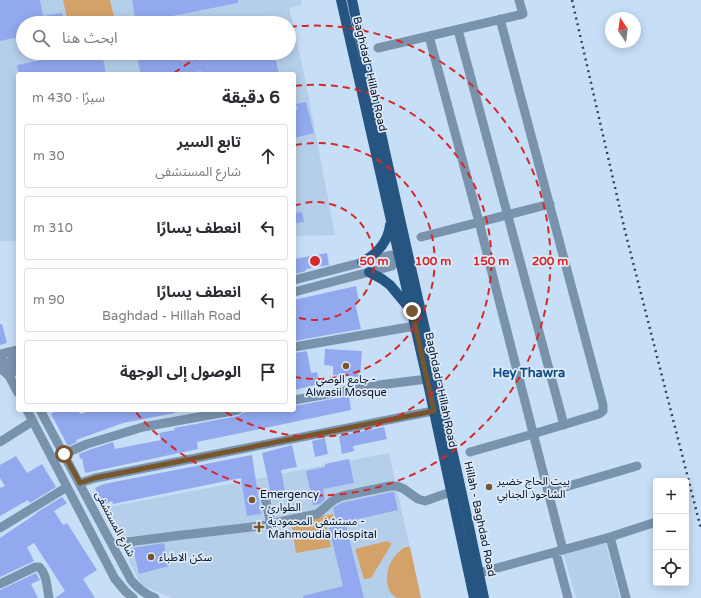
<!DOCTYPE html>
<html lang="ar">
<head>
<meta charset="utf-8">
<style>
  :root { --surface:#fff; --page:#f7f7f7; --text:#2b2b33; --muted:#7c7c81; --line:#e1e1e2 }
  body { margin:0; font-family:"Varela Round","Noto Sans Arabic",sans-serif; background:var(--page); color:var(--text); direction:rtl }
  .controls { position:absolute; right:12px; bottom:12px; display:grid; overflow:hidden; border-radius:4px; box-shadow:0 2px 10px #0003 }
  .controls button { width:36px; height:36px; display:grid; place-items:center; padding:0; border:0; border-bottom:1px solid var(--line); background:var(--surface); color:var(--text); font:20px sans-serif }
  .compass { position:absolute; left:605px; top:12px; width:36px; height:36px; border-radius:50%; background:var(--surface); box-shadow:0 2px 10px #0003; rotate:347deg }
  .stop { position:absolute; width:12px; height:12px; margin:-9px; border:3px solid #77552d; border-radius:50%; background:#fff }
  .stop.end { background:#77552d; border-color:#fff; box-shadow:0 1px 4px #0008 }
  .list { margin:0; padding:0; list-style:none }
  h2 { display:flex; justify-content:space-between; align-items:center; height:52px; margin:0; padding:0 16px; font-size:17px }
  h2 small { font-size:13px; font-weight:400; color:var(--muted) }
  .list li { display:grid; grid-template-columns:26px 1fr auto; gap:12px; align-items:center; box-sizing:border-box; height:64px; margin:0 8px 8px; padding:0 8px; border:1px solid var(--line); border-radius:4px }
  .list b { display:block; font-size:15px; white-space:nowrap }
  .list p { margin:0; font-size:13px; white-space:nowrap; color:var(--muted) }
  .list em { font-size:13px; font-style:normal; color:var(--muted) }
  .icon { flex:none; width:22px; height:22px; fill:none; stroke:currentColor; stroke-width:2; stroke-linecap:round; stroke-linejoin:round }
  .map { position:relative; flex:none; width:701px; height:598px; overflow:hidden; direction:ltr }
  .search { position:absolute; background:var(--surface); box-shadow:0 2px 10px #0003; left:16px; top:16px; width:280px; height:44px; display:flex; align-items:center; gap:10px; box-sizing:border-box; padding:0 14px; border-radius:22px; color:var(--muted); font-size:15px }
  .panel { position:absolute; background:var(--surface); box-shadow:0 2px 10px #0003; left:16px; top:72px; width:280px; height:340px; border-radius:4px; direction:rtl }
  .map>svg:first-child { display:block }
  .built { fill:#b5cfea; fill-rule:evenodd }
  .green { fill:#d3a268 }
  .building { fill:#92a9f0 }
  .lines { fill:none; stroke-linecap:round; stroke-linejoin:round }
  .minor { stroke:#7a93ad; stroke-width:9 }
  .major { stroke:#275582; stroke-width:10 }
  .rail { stroke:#32445a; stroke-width:2.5; stroke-dasharray:2 4; stroke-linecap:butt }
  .route { stroke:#77552d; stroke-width:5 }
  .ring { fill:none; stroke:#d62828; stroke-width:2; stroke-dasharray:7 5 }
  .poi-dot { fill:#77552d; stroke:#deeaf7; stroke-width:1.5 }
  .labels { text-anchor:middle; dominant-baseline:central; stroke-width:3.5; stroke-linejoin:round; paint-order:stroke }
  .street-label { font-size:11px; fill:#001025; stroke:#deeaf7 }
  .poi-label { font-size:11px; fill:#001025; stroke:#deeaf7; text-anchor:start }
  .quarter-label { font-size:13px; font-weight:bold; fill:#0f4c81; stroke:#deeaf7 }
  .centre { fill:#d62828; stroke:#deeaf7; stroke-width:2 }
  .ring-label { font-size:12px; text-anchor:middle; font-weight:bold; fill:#d62828; stroke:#deeaf7; stroke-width:3.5; stroke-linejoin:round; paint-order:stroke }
</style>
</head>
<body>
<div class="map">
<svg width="701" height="598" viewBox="0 0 701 598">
  <rect width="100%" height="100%" fill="#c7def7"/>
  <path class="built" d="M0,0h301l1,5 -13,3 15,65 31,162 -41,1v-162h-276v167h-18zM23,23h266v30h-266z
    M389,453l32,145h-249l-31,-13 -37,-77z
    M605,540l15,58h-44l-13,-46z"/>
  <path class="green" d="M63,0h47l5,21 -10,2h-37z
    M333,514l1,9 -8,2 5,22 -35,6 -5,-31z
    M387,541l4,2v2l-20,33 -7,1 -9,-30z
    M405,547h5l11,51h-24c-2,-2 -6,-4 -7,-6 -1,-1 -2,-5 -2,-6 -4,-15 4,-31 17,-39z"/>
  <path class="building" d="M0,0h40l3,16 19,-3 2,10h-44l3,13 -23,5z
    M132,0h106v3l-102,20z
    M75,53h27l4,21h-87l-2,-9z
    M136,53h44l2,8 18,-4 -1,-4h75l5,21h-77l-1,-3 -15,3h-45z
    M306,102l8,31 -20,5v-28h4l-2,-6z
    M302,212l2,10 -8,1 -2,-10z
    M327,253l2,12 -23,4v2l-12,3v-15z
    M356,286l3,16 -4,1 6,26 -67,12v-41z
    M0,324h2l5,19 -7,2z
    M325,349l37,2 -2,26 -27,-2v-9l-9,-1z
    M307,351l4,22 6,-1 3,12 -26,6v-37z
    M349,396l2,14 -154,32 1,7 -113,24 -3,-15 -2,1 -1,-5 10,-4 24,-8 2,7 46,-9 -2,-7 16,-3 -1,-2 65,-12 4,-3 13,-3h38v-4z
    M58,410h20l2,4 13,-4h82v3l-52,10 -47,17 1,2 -9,4 -17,-32z
    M384,427l3,12 -34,7 1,5 -12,3 -3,-18z
    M325,438l3,16 -13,3 -3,-16z
    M292,445l5,22 -16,3 5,27 -14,2 -10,-46z
    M252,455l9,59 -14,2 -6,-38 -128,26 -1,-3 -9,4 -8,-17 9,-4z
    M16,456l11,17 15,-9 14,23 -26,16 -2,-3 -28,16v-28l5,-2 -5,-8v-13z
    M349,459l5,24 -31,6 2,10 -5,5 -7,1 -7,-34 19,-4v-3z
    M392,492h2l4,18 -53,12 19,76h-61v-2l40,-10 -14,-58 8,-2 -4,-18 8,-5z
    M62,497l5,6 -13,8 9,14 4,-2 30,47 -14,9 12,19h-40l10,-7 -31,-48 -7,4 7,14 -34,16v-39l37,-25h-1z
    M164,543l5,23 -30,8 -6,-26z
    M36,573l4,7 -9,4 7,14h-38v-8z"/>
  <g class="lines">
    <path class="minor" d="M458,30l106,395
      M429,36l50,186 84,328
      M378,48l145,-34 -4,-14
      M421,237l129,-33
      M294,280l97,-25c5,3 5,7 1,11l-98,26
      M294,347l121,-21
      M0,354l18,-4
      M2,360l8,4 8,8
      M0,368l9,8 9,17
      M11,379l-1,-11 3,-11
      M294,400l85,-15 48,-6
      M27,410l88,169 11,13 7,6
      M40,410l91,170c7,9 14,14 24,18
      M0,442l33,-21
      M470,452l63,-18 66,-20 4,-3v-6l-103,-386
      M64,454l23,-10 56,-17 95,-17
      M80,483l15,-5 338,-67
      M548,492l89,-26
      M265,497l6,27
      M0,528l67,-41
      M610,537l16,61
      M112,544l62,-8 86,-10 57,-12c10,-7 13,-14 25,-18l48,-10h7l7,3 14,10 7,2 26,-9
      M556,553l12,45
      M479,573l131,-36 46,-15
      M0,584l35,-17h4c8,7 8,21 10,31"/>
    <path class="major" d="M341,0l86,379 47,219
      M352,0c32,151 67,302 101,454 11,48 21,96 31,144
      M362,262c15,-8 26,-19 28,-37
      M369,272l13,7 8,6 20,24"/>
    <path class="rail" d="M572,0l53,231 76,298"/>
  </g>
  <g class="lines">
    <path class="route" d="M64,454l16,29 15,-5 339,-67 -22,-100"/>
  </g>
  <g class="ring">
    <path d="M294 206A59 59 0 1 1 294 316"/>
    <path d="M295 145A118 118 0 1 1 295 377"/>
    <path d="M295 86A176 176 0 1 1 222 410"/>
    <path d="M174 73A235 235 0 0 1 205 54M290 27A235 235 0 1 1 134 410"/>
  </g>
  <g class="poi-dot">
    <circle cx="346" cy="366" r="4"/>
    <circle cx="489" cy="487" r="4"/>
    <circle cx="252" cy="500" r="4"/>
    <path d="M257 521h4v4h4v4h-4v4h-4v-4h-4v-4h4z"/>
    <circle cx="151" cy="557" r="4"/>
  </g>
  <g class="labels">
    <g class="street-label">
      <text transform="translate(370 74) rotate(77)">Baghdad - Hillah Road</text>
      <text transform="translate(441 390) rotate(78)">Baghdad - Hillah Road</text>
      <text transform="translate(480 519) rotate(78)">Hillah - Baghdad Road</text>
      <text transform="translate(115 524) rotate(62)">شارع المستشفى</text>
    </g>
    <g class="poi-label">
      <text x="346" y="379" text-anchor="middle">جامع الوصي -<tspan x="346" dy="13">Alwasii Mosque</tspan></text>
      <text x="497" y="481">بيت الحاج خضير<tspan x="497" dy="13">الشاحوذ الجنابي</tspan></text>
      <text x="260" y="494">Emergency<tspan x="260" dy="13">- الطوارئ</tspan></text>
      <text x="268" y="521">مستشفى المحمودية -<tspan x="268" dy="13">Mahmoudia Hospital</tspan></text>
      <text x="159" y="557">سكن الاطباء</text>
    </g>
    <g class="quarter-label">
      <text x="529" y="373">Hey Thawra</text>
    </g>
  </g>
  <circle cx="315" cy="261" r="6" class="centre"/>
  <g class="ring-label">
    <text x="374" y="265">50 m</text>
    <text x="433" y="265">100 m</text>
    <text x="491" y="265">150 m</text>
    <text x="550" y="265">200 m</text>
  </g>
</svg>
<div class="controls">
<button>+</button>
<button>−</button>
<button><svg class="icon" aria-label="locate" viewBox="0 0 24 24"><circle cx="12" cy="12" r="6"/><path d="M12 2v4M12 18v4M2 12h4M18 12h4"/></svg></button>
</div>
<svg class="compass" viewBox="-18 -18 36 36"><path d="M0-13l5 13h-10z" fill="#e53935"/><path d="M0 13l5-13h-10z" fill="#7c7c81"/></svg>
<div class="stop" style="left:64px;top:454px"></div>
<div class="stop end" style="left:412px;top:311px"></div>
<div class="search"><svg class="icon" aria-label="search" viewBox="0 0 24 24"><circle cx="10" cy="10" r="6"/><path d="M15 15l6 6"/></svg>ابحث هنا</div>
<section class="panel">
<h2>6 دقيقة<small>سيرًا · 430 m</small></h2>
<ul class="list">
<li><svg class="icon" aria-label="ahead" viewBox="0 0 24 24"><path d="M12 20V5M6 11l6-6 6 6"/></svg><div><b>تابع السير</b><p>شارع المستشفى</p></div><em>30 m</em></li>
<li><svg class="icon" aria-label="left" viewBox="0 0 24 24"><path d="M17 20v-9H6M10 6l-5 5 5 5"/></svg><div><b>انعطف يسارًا</b></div><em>310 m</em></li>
<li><svg class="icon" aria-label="left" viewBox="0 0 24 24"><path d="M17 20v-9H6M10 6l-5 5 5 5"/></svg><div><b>انعطف يسارًا</b><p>Baghdad - Hillah Road</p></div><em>90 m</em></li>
<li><svg class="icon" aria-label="arrive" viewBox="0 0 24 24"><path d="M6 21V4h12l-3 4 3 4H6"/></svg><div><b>الوصول إلى الوجهة</b></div></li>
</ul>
</section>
</div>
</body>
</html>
